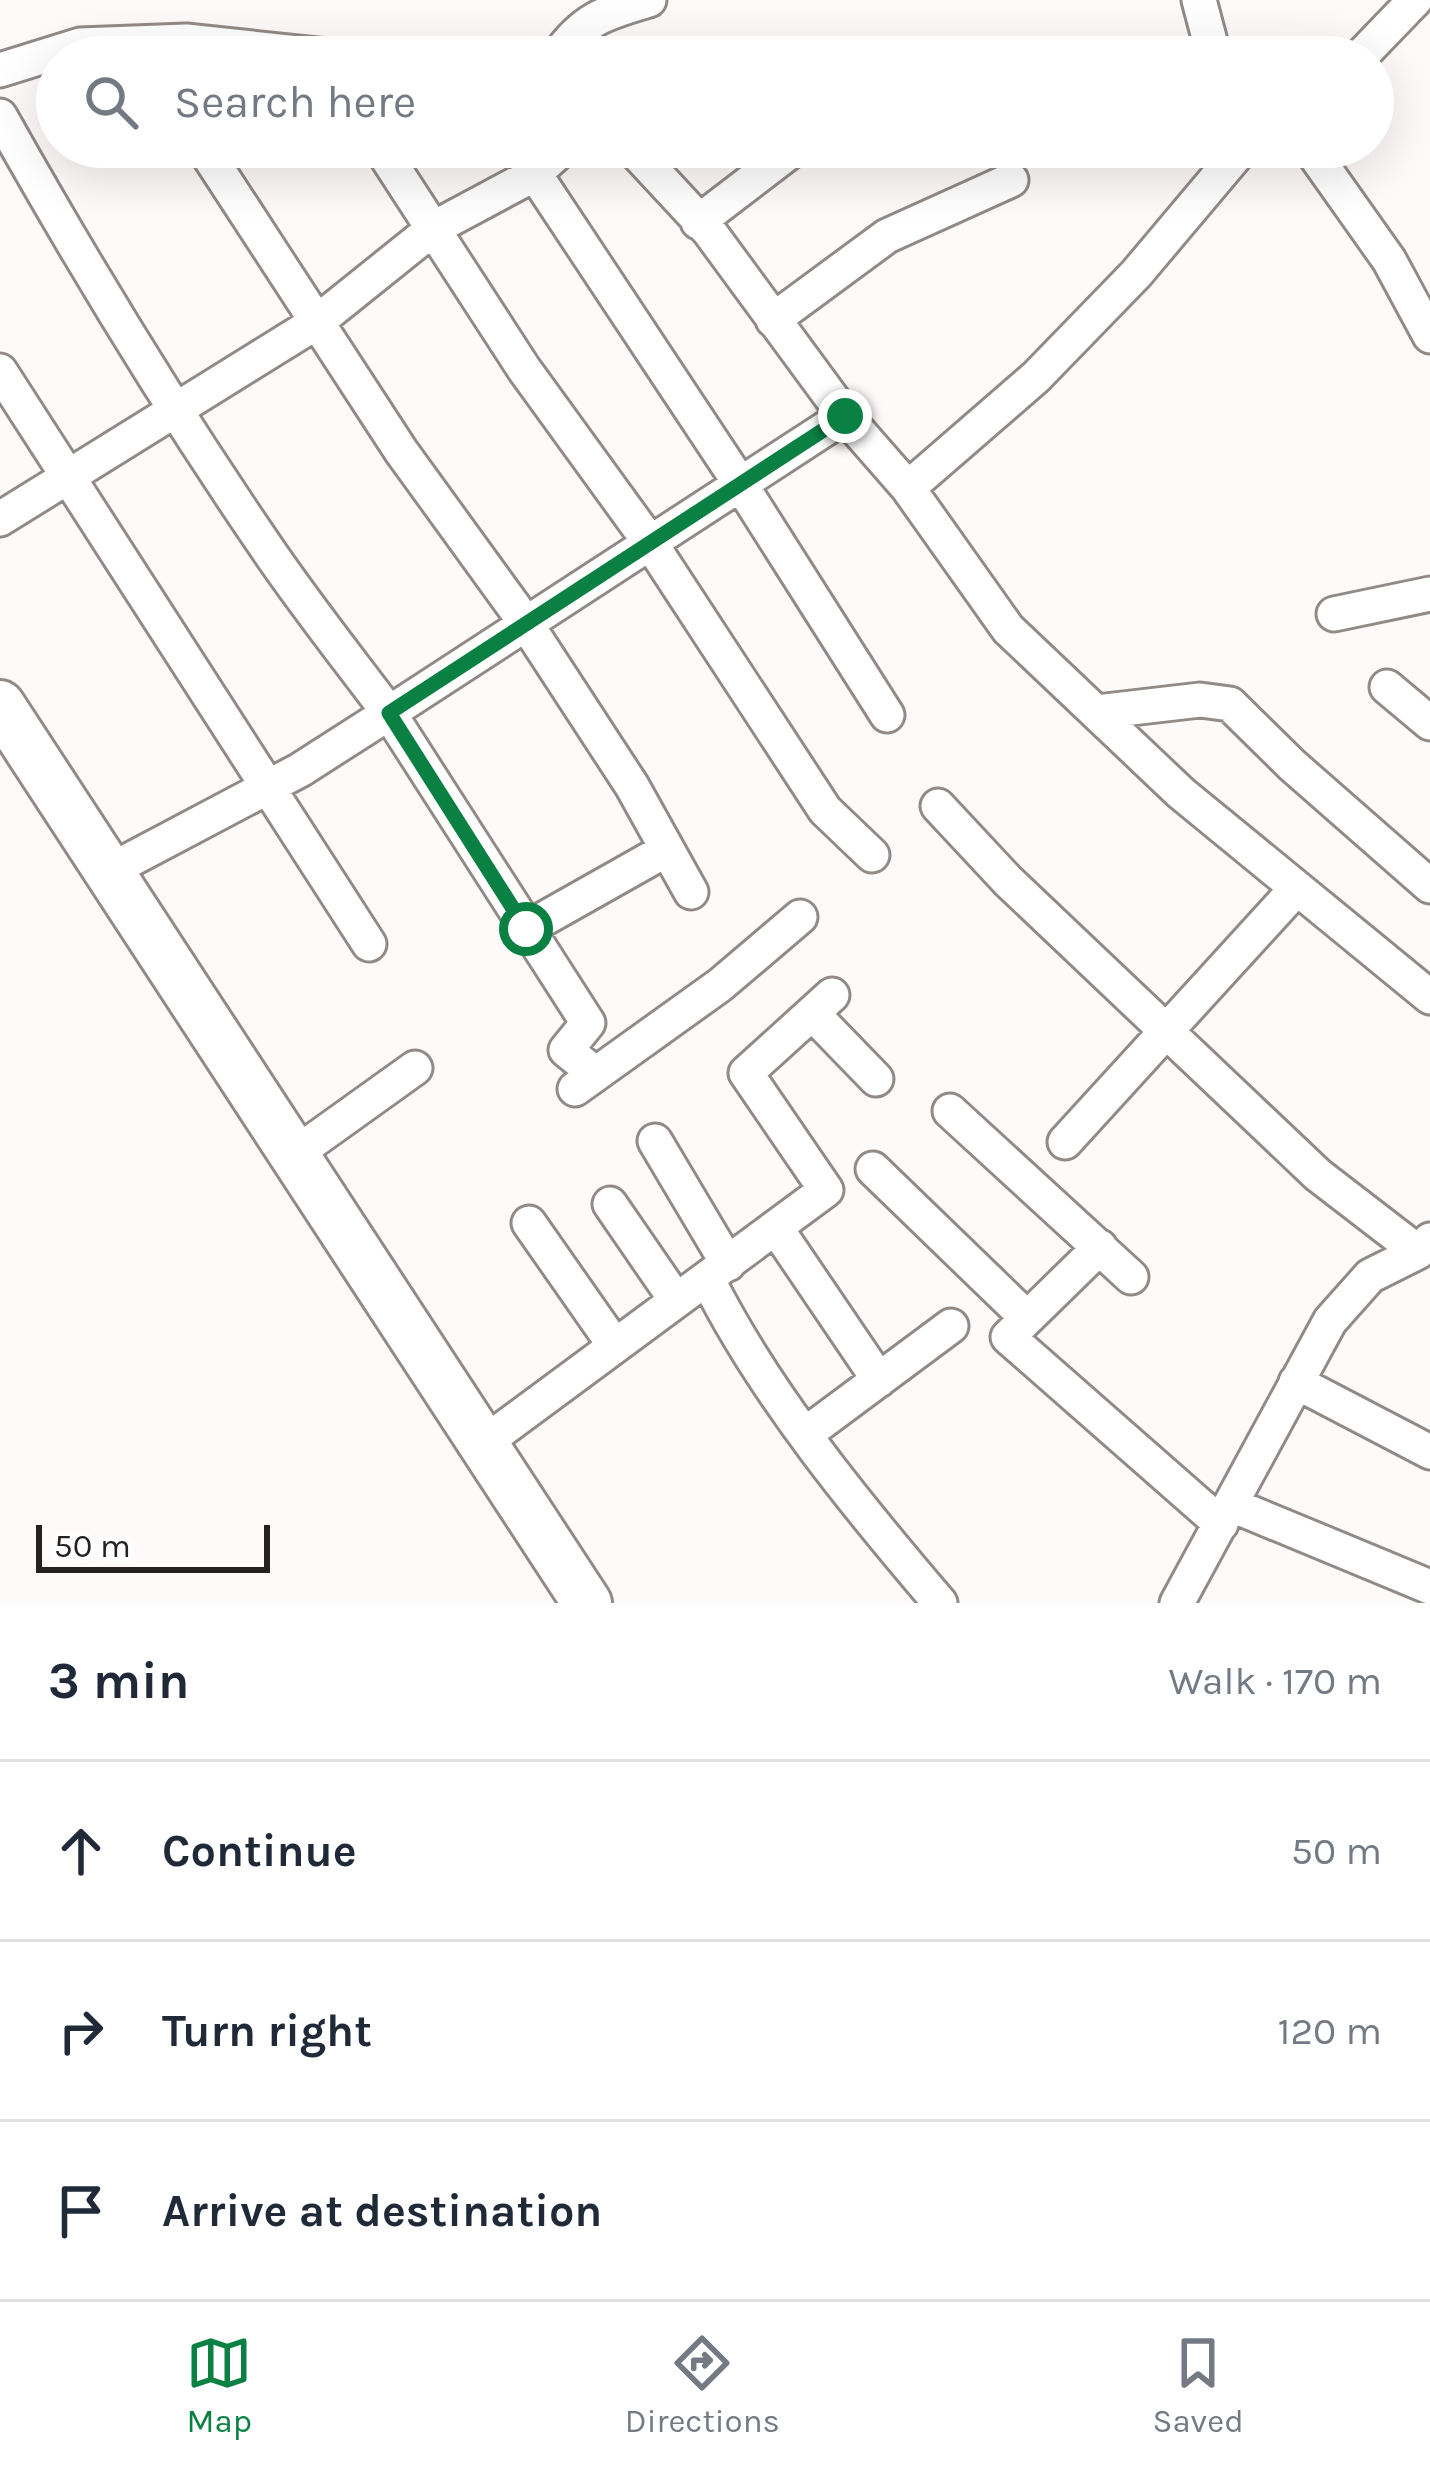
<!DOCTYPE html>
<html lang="en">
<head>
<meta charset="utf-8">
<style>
  :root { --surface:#fff; --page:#f2f2f3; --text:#1f2937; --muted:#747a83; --line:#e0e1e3; --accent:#0b8043 }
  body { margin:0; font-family:Karla,sans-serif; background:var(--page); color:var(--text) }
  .scale { position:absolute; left:36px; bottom:30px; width:234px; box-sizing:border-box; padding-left:12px; border:6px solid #242120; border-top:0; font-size:33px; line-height:42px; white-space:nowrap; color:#242120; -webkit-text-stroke:9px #fff; paint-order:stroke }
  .stop { position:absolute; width:36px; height:36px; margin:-27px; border:9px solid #0b8043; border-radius:50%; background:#fff }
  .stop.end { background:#0b8043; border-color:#fff; box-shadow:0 3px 12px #0008 }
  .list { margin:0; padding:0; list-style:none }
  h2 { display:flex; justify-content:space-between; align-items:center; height:156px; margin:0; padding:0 48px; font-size:51px }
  h2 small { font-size:39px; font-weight:400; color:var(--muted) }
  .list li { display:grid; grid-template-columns:78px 1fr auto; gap:36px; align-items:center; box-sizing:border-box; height:180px; padding:0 48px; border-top:3px solid var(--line) }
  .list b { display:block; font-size:45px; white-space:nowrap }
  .list em { font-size:39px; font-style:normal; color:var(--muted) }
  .icon { flex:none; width:66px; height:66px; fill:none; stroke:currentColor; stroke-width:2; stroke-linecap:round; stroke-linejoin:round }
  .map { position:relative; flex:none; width:1430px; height:1603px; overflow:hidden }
  .search { position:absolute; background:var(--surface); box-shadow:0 12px 48px #0002; left:36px; right:36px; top:36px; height:132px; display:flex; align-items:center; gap:30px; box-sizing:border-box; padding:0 42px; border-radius:66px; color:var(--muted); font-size:45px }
  .sheet { height:696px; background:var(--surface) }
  nav { display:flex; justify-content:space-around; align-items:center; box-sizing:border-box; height:168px; border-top:3px solid var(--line); background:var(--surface); font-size:33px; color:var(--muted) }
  nav a { display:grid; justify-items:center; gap:6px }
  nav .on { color:var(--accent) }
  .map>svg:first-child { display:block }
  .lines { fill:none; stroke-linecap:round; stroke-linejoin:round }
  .minor-casing { stroke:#928a87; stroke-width:39 }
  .secondary-casing { stroke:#928a87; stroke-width:54 }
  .minor { stroke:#fff; stroke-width:33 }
  .secondary { stroke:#fff; stroke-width:48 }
  .route { stroke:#0b8043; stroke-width:15 }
</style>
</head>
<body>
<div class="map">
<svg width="1430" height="1603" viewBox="0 0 1430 1603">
  <rect width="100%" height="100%" fill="#fefaf9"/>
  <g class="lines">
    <defs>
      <path id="minor" d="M1199,0l13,49 6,8
        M557,57c27,-39 48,-44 92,-57
        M1360,57l55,-57
        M0,70l80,-25 106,-4 150,16
        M0,116c82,146 169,289 264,428 39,58 83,113 125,169l-89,57 -191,101
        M203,147l198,304 124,171 107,164 59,106
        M380,147l144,222 127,175 174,266 47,45
        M517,147l224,338 146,230
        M631,147l78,84 136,185 63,72 100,141 173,164 249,204
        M1309,147l80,113 41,76
        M698,222l98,-75
        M773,320l114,-84 124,-56
        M0,371l369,573
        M908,488l128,-111 100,-103 107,-127
        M0,519l317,-197 117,-94 99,-53 31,-28
        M1334,614l96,-20
        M1387,687l43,36
        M1097,712l103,-12 30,4 62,61 138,121
        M938,806l70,75 310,294 100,77
        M526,929l140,-79
        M812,1013l64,66
        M593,1072l-27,-22 22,-27 -199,-310 456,-297
        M575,1089l145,-104 80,-68
        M950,1111l181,166
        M655,1141l73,123
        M1065,1142l231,-253
        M295,1154l120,-86
        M873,1169l154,149
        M610,1204l66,96
        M529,1223l86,123
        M776,1228l103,152
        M1100,1247l-92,90 213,187
        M708,1280c57,114 149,226 232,323
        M1296,1382l134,70
        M807,1433l144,-107
        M484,1443l342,-253 -80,-117 86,-78
        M1232,1505l198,82
        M1177,1603l153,-282 40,-45 48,-24 12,-12"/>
      <path id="secondary" d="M0,705l587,898"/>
    </defs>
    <use href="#minor" class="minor-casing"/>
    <use href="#secondary" class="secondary-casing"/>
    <use href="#minor" class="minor"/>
    <use href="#secondary" class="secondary"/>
  </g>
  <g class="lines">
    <path class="route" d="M526,929l-137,-216 456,-297"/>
  </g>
</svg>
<div class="scale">50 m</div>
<div class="stop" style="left:526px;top:929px"></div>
<div class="stop end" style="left:845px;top:416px"></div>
<div class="search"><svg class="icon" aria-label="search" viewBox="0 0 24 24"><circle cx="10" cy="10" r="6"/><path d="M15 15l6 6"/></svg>Search here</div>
</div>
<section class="sheet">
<h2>3 min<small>Walk · 170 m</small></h2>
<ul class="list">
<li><svg class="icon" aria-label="ahead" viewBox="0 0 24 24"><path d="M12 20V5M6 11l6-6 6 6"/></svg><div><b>Continue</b></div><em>50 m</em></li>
<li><svg class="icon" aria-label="right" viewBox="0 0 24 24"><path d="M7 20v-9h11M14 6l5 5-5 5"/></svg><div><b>Turn right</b></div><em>120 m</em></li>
<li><svg class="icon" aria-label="arrive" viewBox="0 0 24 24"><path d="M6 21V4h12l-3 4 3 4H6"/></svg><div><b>Arrive at destination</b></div></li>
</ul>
</section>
<nav>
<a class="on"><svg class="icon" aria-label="map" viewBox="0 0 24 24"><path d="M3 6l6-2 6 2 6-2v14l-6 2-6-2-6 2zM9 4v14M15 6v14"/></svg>Map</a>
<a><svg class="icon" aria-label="directions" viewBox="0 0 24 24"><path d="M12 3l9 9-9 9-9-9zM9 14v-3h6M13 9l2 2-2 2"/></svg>Directions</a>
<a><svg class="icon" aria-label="saved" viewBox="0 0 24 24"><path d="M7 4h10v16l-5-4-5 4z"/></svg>Saved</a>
</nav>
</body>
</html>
